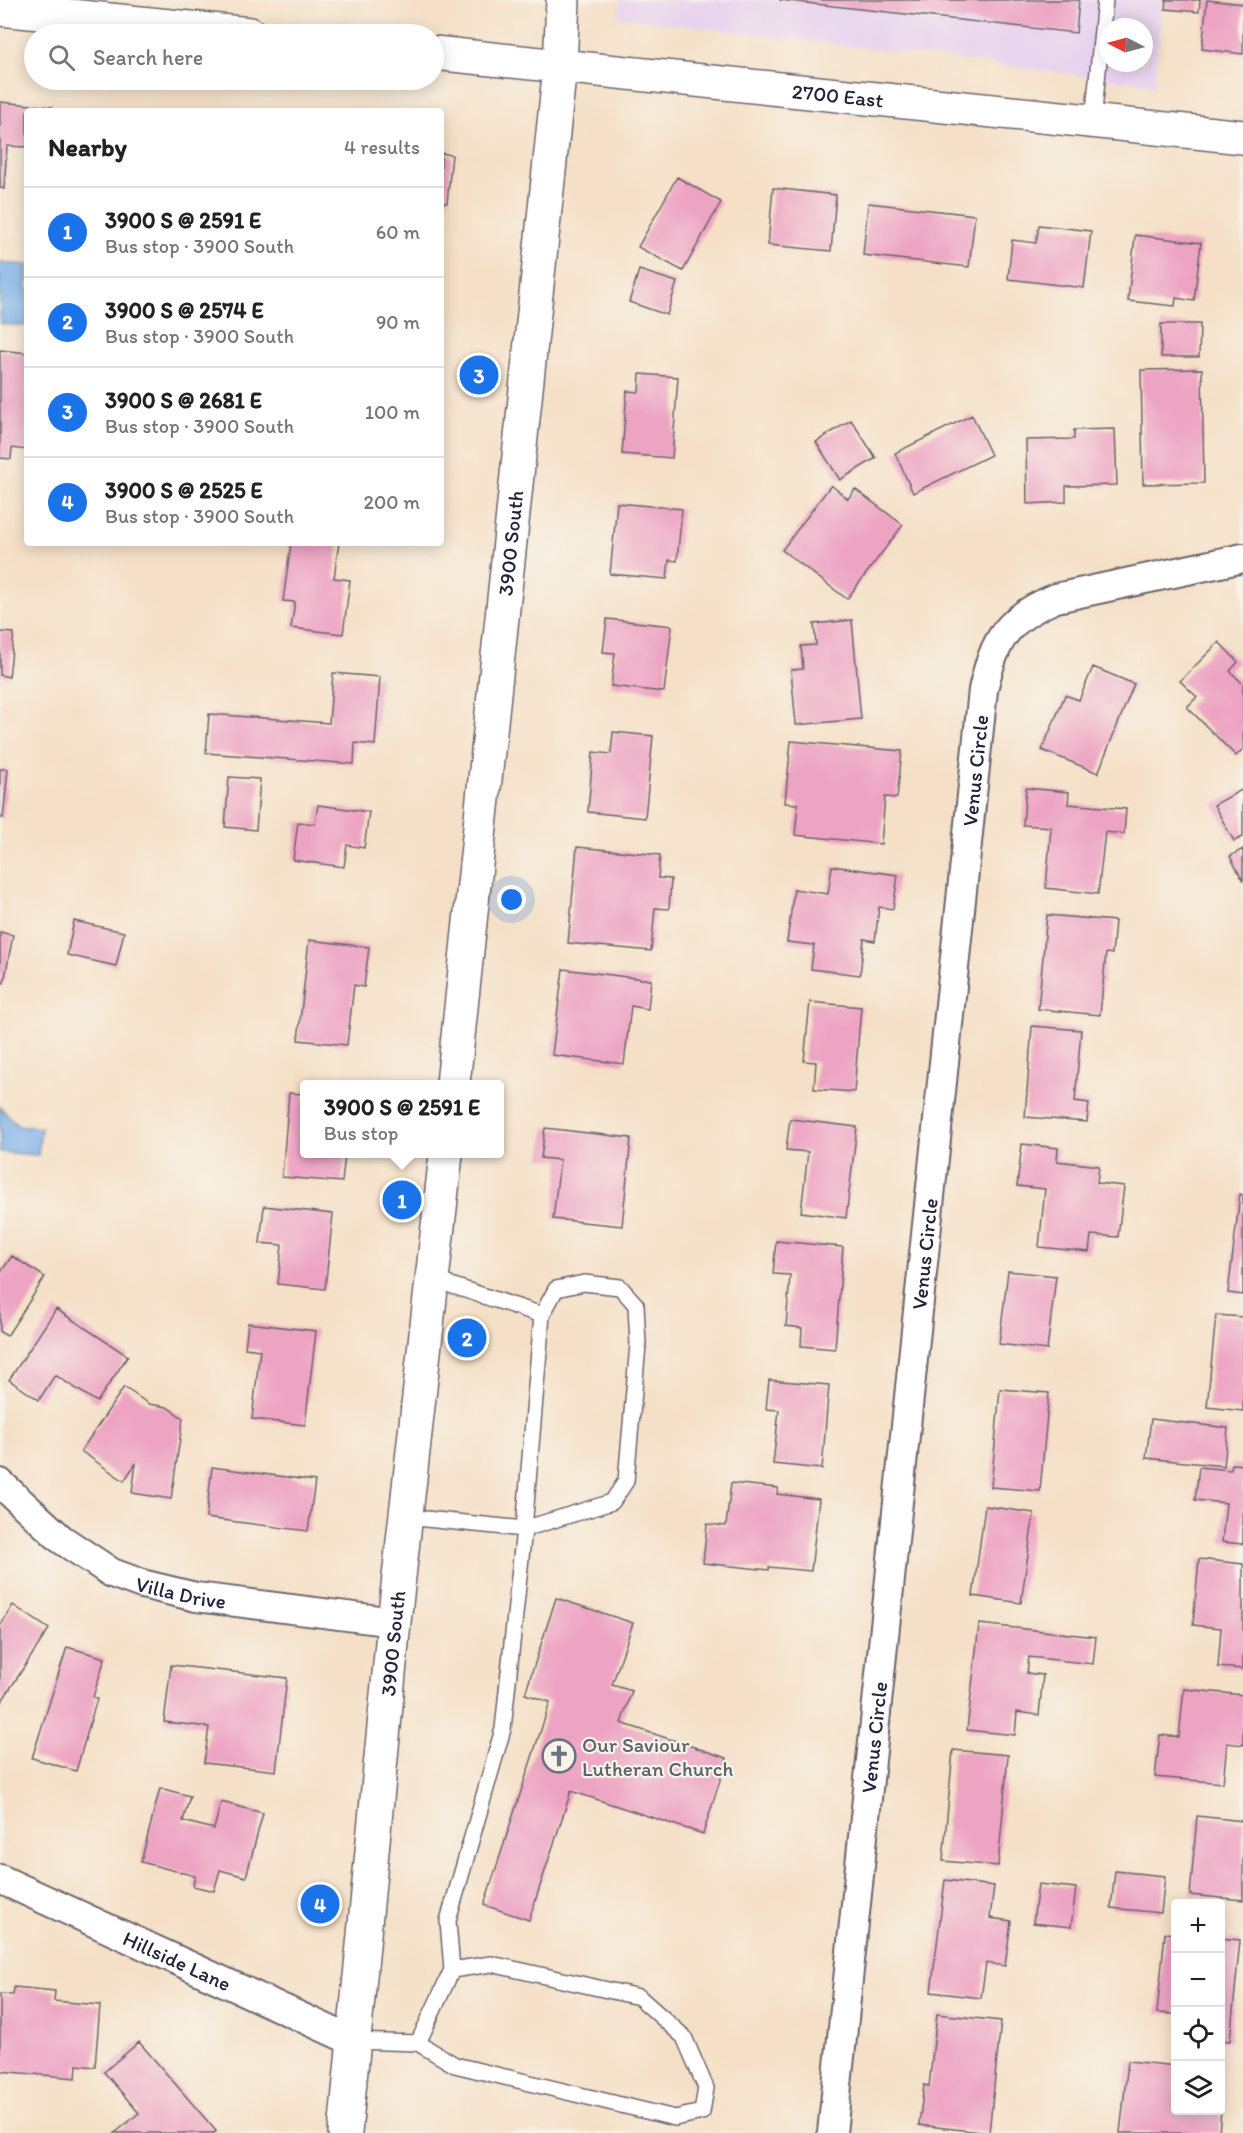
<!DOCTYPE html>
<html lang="en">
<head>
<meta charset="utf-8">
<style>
  :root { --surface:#fff; --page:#f2f2f2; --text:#222; --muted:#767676; --line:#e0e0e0; --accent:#1a73e8 }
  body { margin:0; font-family:Itim,sans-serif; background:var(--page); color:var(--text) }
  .controls { position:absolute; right:18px; bottom:18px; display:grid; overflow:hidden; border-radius:6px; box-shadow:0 3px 15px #0003 }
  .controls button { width:54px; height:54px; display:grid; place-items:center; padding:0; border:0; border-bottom:2px solid var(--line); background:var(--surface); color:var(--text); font:30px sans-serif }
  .compass { position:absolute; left:1099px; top:18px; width:54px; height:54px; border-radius:50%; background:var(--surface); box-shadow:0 3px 15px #0003; rotate:276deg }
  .you { position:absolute; left:512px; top:900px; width:21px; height:21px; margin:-15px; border:4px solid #fff; border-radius:50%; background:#1a73e8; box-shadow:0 0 0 9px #1a73e833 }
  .badge { display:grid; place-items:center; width:39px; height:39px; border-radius:50%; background:var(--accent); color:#fff; font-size:20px; font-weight:700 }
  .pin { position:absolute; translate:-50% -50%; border:3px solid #fff; box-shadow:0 2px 6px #0006 }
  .popup { position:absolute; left:300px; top:1080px; width:204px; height:78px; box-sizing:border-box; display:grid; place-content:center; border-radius:6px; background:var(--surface); filter:drop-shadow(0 2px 4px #0005); font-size:20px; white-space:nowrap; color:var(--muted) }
  .popup b { font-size:22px; color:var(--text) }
  .popup::after { content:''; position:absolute; left:50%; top:100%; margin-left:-12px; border:12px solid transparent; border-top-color:var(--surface) }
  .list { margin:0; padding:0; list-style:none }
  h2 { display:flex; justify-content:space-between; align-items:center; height:78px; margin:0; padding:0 24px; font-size:26px }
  h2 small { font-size:20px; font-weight:400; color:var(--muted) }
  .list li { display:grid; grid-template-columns:39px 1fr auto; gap:18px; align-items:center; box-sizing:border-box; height:90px; padding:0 24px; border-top:2px solid var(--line) }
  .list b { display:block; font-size:22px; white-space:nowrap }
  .list p { margin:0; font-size:20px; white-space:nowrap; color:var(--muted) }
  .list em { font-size:20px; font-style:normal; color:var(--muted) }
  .icon { flex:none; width:33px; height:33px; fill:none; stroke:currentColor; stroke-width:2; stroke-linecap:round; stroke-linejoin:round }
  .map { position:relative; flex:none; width:1243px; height:2133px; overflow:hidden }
  .search { position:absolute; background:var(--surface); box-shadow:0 3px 15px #0003; left:24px; top:24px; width:420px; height:66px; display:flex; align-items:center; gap:15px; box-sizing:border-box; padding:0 21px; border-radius:33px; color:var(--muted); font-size:22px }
  .panel { position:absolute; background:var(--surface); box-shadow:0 3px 15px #0003; left:24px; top:108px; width:420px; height:438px; border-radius:6px }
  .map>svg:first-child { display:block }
  .built { fill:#e7d2ef; fill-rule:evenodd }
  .water { fill:#7db0ea; stroke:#506992; stroke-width:1.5 }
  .building { fill:#eda3c2 }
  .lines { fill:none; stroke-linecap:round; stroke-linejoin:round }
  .lane-casing { stroke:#6c646c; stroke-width:18 }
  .street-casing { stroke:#6c646c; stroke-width:32 }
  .secondary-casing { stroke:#6c646c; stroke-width:36 }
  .lane { stroke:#fff; stroke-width:15 }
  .street { stroke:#fff; stroke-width:28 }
  .secondary { stroke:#fff; stroke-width:33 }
  .labels { text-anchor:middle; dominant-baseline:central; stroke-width:4.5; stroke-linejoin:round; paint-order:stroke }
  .street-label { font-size:21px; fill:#22223b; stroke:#f7f3e8 }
  .worship-label { font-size:21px; fill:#5b616d; stroke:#f7f3e8; text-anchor:start }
</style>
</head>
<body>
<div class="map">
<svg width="1243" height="2133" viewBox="0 0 1243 2133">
  <rect width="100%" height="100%" fill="#f7f3e8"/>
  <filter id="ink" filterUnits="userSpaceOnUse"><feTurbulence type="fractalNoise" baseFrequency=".0167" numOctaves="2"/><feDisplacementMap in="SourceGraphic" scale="12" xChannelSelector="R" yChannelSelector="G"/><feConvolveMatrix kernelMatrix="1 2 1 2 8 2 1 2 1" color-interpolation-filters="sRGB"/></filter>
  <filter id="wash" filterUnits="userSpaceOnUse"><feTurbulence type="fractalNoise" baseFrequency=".008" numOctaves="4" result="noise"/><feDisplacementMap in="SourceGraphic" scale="24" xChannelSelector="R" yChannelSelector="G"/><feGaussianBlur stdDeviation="1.35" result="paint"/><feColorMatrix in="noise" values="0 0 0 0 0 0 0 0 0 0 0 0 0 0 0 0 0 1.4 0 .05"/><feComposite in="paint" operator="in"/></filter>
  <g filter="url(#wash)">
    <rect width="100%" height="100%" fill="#f5e0c7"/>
    <path class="built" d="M620,0h543l-8,85 -537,-68zM1108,27h36v36h-36z"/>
    <path class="water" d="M0,263l27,2v61l-27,-2z
      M0,1107l18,19 23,2 -3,27 -38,-3z"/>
    <g id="blocks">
      <path class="building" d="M779,0h300l-3,33z
        M1166,0h34l-1,12 -34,-3z
        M1207,0l36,4v50l-41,-5z
        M0,102l52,5v4h-25v36l-20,-1 -3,43 -4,-1z
        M441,153l11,2 -5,48h-6z
        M677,177l44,25 -38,69 -45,-24z
        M773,188l63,7 -5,56 -63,-6z
        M868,203l107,12 -6,52 -106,-12z
        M1039,225l52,6 -7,57 -76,-9 4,-39 24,3z
        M1135,235l66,8 -7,58 -18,-3 -1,8 -47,-5z
        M639,270l38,12 -10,33 -38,-13z
        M1161,324h39l-1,33h-38z
        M0,350l27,3v97l-15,-2 -1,11 -11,-1z
        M1202,369l2,114 -61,1 -2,-114z
        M640,374l38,3 -6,81 -50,-4 5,-63 12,1z
        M972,415l19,40 -78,38 -18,-40z
        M851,420l25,38 -36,22 -24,-38z
        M1115,429l2,56 -51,1v16l-39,2 -1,-64 48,-1v-9z
        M831,485l17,14 7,-10 48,36 -56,74 -65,-49z
        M617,503l65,6 -5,52 -8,-1 -2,19 -57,-5z
        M291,543h48l-5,35 16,2 -7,54 -52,-6 4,-26 -12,-1z
        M607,619l65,7 -8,66 -53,-6 4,-33 -12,-1z
        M852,620l9,99 -65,6 -5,-55 12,-1 -2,-23 15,-1 -2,-21z
        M0,632l14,1 -5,44 -9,-2z
        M1219,642l19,20 -8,9 13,13v65l-7,7 -49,-49 10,-10 -17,-16z
        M1093,667l41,17 -36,89 -56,-23 23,-55 14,5z
        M333,673l47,4 -5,68 -20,-2 -1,21 -148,-11 3,-39 120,9z
        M613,732l40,4 -8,82 -57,-6 5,-60 18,2z
        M791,741l111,10 -5,47 -12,-1 -4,47 -86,-9 3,-31 -13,-1z
        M0,769h8l-5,49h-3z
        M229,777l31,2 -4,51 -31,-3z
        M1026,788l43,4 -1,12 58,5 -2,25 -19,-2 -7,62 -52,-6 5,-61 -28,-2z
        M1243,789v48l-9,4 -20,-36z
        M318,805l51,7 -5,36 -17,-3 -3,22 -51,-7 5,-38 17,2z
        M577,847l83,8 -2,23 13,1 -2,30 -14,-1 -4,43 -83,-8z
        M1243,849v32l-13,-25z
        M832,866l66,9 -5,34 -14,-2 -4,34 -11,-2 -4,36 -49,-6 3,-24 -27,-3 7,-53 34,5z
        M1047,915l68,6 -3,33 -6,-1 -6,62 -62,-6z
        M74,921l50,11 -8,34 -49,-11z
        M0,932l13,3 -9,48h-4z
        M309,940l60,7 -5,40 -10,-2 -7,60 -49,-5z
        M563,969l88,11 -3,29 -17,-3 -7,58 -72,-9z
        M810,1002l51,5 -7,85 -40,-3 2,-27 -12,-1z
        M1032,1026l49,4 -6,71 14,2 -2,19 -62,-5z
        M289,1093l15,1v60h41l-3,28 -60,-5z
        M790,1119l67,8 -11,91 -45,-6 7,-60 -22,-2z
        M545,1128l86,10 -9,88 -69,-7 7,-59 -19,-2z
        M1022,1144l36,4 -1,13 42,5 -2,17 27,3 -6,51 -27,-2 -2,17 -50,-5 6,-58 -28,-3z
        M1240,1194l3,1v100l-15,-2z
        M264,1206l69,8 -8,75 -47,-5 4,-39 -22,-2z
        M776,1241l67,6 -8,102 -34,-3 1,-18 -16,-2 4,-51 -17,-1z
        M12,1256l33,21 -38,59 -7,-4v-59z
        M1008,1271l48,5 -9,74 -48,-6z
        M56,1309l72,47 -31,46 -42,-27 -16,25 -30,-20z
        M1216,1315l27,2v94l-36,-4z
        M248,1323l68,8 -11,94 -53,-6 8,-69 -15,-2z
        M769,1380l60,5 -7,84 -49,-5 6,-54 -13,-1z
        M124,1387l25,17 18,3 16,11 -12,81 -39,-6 4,-30 -12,18 -43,-30z
        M1000,1389l49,4 -9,98 -49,-4z
        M1151,1419l77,9 -4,38 -78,-8z
        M1232,1464l11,1v79l-21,-2 4,-39 -31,-3 4,-33 32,3z
        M212,1467l103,14 -7,50 -102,-13z
        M731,1483l47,5 -1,6 42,5 -8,72 -42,-4v3l-66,-7 4,-39 19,2z
        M985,1506l49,7 -13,90 -48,-7z
        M1199,1559l44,5v105l-25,-2 3,-39 -28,-3z
        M556,1598l77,25 -21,62 20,6 -11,32 106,35 -24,76 -132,-43 -42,129 -45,-15 66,-203 -25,-8z
        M13,1605l36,24 -49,75v-78z
        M979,1624l117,13 -3,27 -64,-7 -2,16 16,2 -4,40 -22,-3 -2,23 -48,-5z
        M67,1647l38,11 -12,39 4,2 -21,72 -44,-13z
        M171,1665l116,13 -11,93 -72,-8 5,-36 -45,-5z
        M1184,1689l59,6v50l-16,-2 -4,40 -68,-6 5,-42 19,2z
        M953,1750l55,5 -10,111 -55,-5z
        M160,1788l30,8 -7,25 31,8 7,-27 42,11 -17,64 -26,-7 -6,21 -21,-5 2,-10 -54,-14z
        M1197,1816l46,5v79l-53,-5z
        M1115,1871l50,5 -4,37 -50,-5z
        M945,1880l49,6 -4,32 21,3 -6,45 -19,-3 -5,35 -50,-6z
        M1038,1884l38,4 -5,39 -38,-4z
        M1165,1933l11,1v80l-19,-1z
        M1220,1938l20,2 -10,101 -10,-1z
        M14,1987l41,4 -1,10 46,4 -5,62 -18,-2 -1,13 -76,-7v-77l13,1z
        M937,2014l64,7 -12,112 -70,-8 5,-40 5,1z
        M139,2042l77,89 -2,2h-99l24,-20 -35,-41z
        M1128,2061l48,5v44h45l-2,23h-99z"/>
    </g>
  </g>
  <g filter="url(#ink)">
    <use href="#blocks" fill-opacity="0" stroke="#6c646c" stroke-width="1.5"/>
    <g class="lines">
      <defs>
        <path id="lane" d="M1093,121l12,-121
          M432,1279l110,36 -18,214 88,-27 14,-21 12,-136 -2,-40 -16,-18 -36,-4 -28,6 -14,26
          M406,1517l118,12 -21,200 -55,192 4,49 -34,73
          M353,2041l65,2 37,22 220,53 27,-6 4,-24 -22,-51 -45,-40 -148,-33 -39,6"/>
        <g id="street">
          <path id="s1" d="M0,1483l61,56 51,34 30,11 54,13 198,25"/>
          <path id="s2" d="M0,1879l353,162"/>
          <path id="s3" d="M832,2133l151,-1443c11,-50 24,-72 73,-92l187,-40"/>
        </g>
        <g id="secondary">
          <path d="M0,9l250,25"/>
          <path id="s4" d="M434,53l809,84"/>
          <path id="s5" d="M453,1084l107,-1018 3,-66"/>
          <path id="s6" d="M345,2133l49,-511 52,-468"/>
        </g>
      </defs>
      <use href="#lane" class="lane-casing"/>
      <use href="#street" class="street-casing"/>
      <use href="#secondary" class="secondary-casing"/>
      <use href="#lane" class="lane"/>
      <use href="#street" class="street"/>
      <use href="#secondary" class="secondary"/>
    </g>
  </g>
  <defs>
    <symbol id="church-ring" viewBox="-11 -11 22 22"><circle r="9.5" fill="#f7f3e8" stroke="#6b7280" stroke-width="1.5"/><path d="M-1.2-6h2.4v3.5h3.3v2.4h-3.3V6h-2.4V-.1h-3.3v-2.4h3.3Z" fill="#6b7280"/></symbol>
  </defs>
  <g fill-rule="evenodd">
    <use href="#church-ring" x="540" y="1737" width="38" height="38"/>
  </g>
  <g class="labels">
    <g class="street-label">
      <text stroke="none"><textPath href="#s4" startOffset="406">2700 East</textPath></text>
      <text stroke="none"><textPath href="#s5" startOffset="544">3900 South</textPath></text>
      <text stroke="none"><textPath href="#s3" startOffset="1370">Venus Circle</textPath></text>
      <text stroke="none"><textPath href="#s3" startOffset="884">Venus Circle</textPath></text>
      <text stroke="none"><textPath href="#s1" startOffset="216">Villa Drive</textPath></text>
      <text stroke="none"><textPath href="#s6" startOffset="492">3900 South</textPath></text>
      <text stroke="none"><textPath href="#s3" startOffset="398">Venus Circle</textPath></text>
      <text stroke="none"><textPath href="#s2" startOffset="195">Hillside Lane</textPath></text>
    </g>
    <g class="worship-label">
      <text x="582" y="1744">Our Saviour<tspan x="582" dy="24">Lutheran Church</tspan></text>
    </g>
  </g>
</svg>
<div class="controls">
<button>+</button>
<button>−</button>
<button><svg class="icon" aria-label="locate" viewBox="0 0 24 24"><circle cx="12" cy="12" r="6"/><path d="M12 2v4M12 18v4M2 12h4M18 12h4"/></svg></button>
<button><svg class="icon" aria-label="layers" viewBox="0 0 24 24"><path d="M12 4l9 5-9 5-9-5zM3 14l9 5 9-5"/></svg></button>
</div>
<svg class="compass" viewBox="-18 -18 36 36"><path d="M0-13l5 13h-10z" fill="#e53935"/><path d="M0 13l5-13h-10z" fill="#767676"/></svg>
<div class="you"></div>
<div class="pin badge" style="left:402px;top:1200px">1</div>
<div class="popup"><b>3900 S @ 2591 E</b>Bus stop</div>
<div class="pin badge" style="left:467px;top:1338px">2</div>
<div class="pin badge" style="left:479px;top:375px">3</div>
<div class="pin badge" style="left:320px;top:1904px">4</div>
<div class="search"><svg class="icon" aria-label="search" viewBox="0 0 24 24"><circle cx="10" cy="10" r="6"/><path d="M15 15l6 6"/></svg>Search here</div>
<section class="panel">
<h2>Nearby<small>4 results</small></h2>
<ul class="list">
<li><span class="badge">1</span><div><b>3900 S @ 2591 E</b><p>Bus stop · 3900 South</p></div><em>60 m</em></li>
<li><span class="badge">2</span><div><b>3900 S @ 2574 E</b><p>Bus stop · 3900 South</p></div><em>90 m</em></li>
<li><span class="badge">3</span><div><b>3900 S @ 2681 E</b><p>Bus stop · 3900 South</p></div><em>100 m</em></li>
<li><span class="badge">4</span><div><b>3900 S @ 2525 E</b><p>Bus stop · 3900 South</p></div><em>200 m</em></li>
</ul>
</section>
</div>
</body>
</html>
